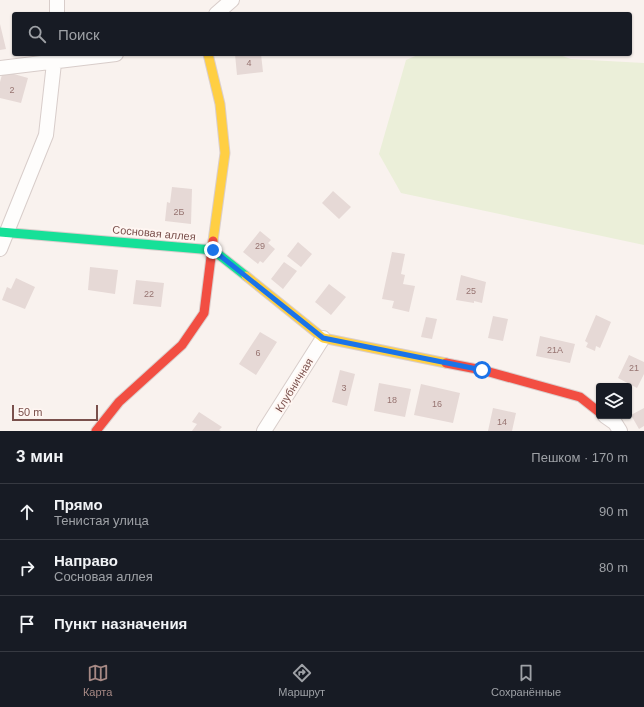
<!DOCTYPE html>
<html lang="ru">
<head>
<meta charset="utf-8">
<style>
  :root { --surface:#171b24; --page:#20242c; --text:#f1f3f6; --muted:#9ea1a6; --line:#363941; --accent:#a68985 }
  body { margin:0; font-family:Helvetica,sans-serif; background:var(--page); color:var(--text) }
  .controls { position:absolute; right:12px; bottom:12px; display:grid; overflow:hidden; border-radius:4px; box-shadow:0 1px 3px #0004 }
  .controls button { width:36px; height:36px; display:grid; place-items:center; padding:0; border:0; border-bottom:1px solid var(--line); background:var(--surface); color:var(--text); font:20px sans-serif }
  .scale { position:absolute; left:12px; bottom:10px; width:86px; box-sizing:border-box; padding-left:4px; border:2px solid #7a504c; border-top:0; font-size:11px; line-height:14px; white-space:nowrap; color:#7a504c; -webkit-text-stroke:3px #fff6f2; paint-order:stroke }
  .stop { position:absolute; width:12px; height:12px; margin:-9px; border:3px solid #1a73e8; border-radius:50%; background:#fff }
  .stop.end { background:#1a73e8; border-color:#fff; box-shadow:0 1px 4px #0008 }
  .list { margin:0; padding:0; list-style:none }
  h2 { display:flex; justify-content:space-between; align-items:center; height:52px; margin:0; padding:0 16px; font-size:17px }
  h2 small { font-size:13px; font-weight:400; color:var(--muted) }
  .list li { display:grid; grid-template-columns:26px 1fr auto; gap:12px; align-items:center; box-sizing:border-box; height:56px; padding:0 16px; border-top:1px solid var(--line) }
  .list b { display:block; font-size:15px; white-space:nowrap }
  .list p { margin:0; font-size:13px; white-space:nowrap; color:var(--muted) }
  .list em { font-size:13px; font-style:normal; color:var(--muted) }
  .icon { flex:none; width:22px; height:22px; fill:none; stroke:currentColor; stroke-width:2; stroke-linecap:round; stroke-linejoin:round }
  .map { position:relative; flex:none; width:644px; height:431px; overflow:hidden }
  .search { position:absolute; background:var(--surface); box-shadow:0 1px 3px #0004; left:12px; right:12px; top:12px; height:44px; display:flex; align-items:center; gap:10px; box-sizing:border-box; padding:0 14px; border-radius:4px; color:var(--muted); font-size:15px }
  .sheet { height:220px; background:var(--surface) }
  nav { display:flex; justify-content:space-around; align-items:center; box-sizing:border-box; height:56px; border-top:1px solid var(--line); background:var(--surface); font-size:11px; color:var(--muted) }
  nav a { display:grid; justify-items:center; gap:2px }
  nav .on { color:var(--accent) }
  .map>svg:first-child { display:block }
  .green { fill:#ebefd9 }
  .building { fill:#e6d9d6 }
  .lines { fill:none; stroke-linecap:round; stroke-linejoin:round }
  .street-casing { stroke:#d8cdca; stroke-width:16 }
  .fast-casing { stroke:#dacecc; stroke-width:11 }
  .slow-casing { stroke:#dacecc; stroke-width:11 }
  .jam-casing { stroke:#dacecc; stroke-width:11 }
  .street { stroke:#fefdfc; stroke-width:14 }
  .fast { stroke:#16e098; stroke-width:9 }
  .slow { stroke:#ffcf43; stroke-width:9 }
  .jam { stroke:#f24e42; stroke-width:9 }
  .route { stroke:#1a73e8; stroke-width:5 }
  .labels { text-anchor:middle; dominant-baseline:central; stroke-width:4; stroke-linejoin:round; paint-order:stroke }
  .number-label { font-size:9px; fill:#977471 }
  .street-label { font-size:11px; fill:#7a504c; stroke:#fff6f2 }
</style>
</head>
<body>
<div class="map">
<svg width="644" height="431" viewBox="0 0 644 431">
  <rect width="100%" height="100%" fill="#f9f2ee"/>
  <path class="green" d="M420,54h137l14,5 73,4v182l-243,-52 -22,-39 27,-94z"/>
  <path class="building" d="M0,24l6,25 -6,1z
    M235,54h26l2,18 -26,3z
    M3,71l25,7 -7,25 -21,-5v-16z
    M172,187l20,2 -1,35 -26,-3 2,-19 3,1z
    M333,191l18,16 -12,12 -17,-16z
    M260,231l11,9 -3,3 7,6 -12,14 -3,-2 -2,3 -15,-12z
    M298,242l14,12 -11,13 -14,-11z
    M392,252l13,2 -4,20 4,1 -2,9 12,2 -6,26 -17,-4 2,-7 -12,-2z
    M284,262l13,9 -14,18 -12,-10z
    M90,267l28,3 -3,24 -27,-4z
    M461,275l25,7 -4,21 -8,-2v2l-18,-3z
    M16,278l19,9 -10,22 -23,-9 5,-13 4,2z
    M136,280l28,3 -3,24 -28,-3z
    M329,284l17,13 -15,18 -16,-13z
    M596,315l15,7 -11,26 -4,-2 -1,5 -9,-4 2,-4 -3,-2z
    M493,316l15,3 -5,22 -15,-3z
    M426,317l11,2 -5,20 -11,-2z
    M260,332l17,10 -21,33 -17,-11z
    M540,336l35,8 -5,19 -34,-7z
    M629,355l15,7v12l-7,14 -19,-10z
    M340,370l15,4 -8,32 -15,-4z
    M379,383l32,6 -6,28 -31,-6z
    M421,384l39,9 -7,30 -39,-8z
    M493,408l23,5 -4,18h-24z
    M644,408v18l-5,3 -8,-14z
    M199,412l23,15 -3,3 2,1h-29l5,-7 -5,-2z"/>
  <g class="lines">
    <defs>
      <path id="street" d="M57,0v14
        M216,14l16,-14
        M0,68l116,-14
        M0,249l46,-114 9,-81
        M605,416l10,7 5,8
        M264,431l59,-93"/>
      <path id="fast" d="M0,232l213,18 33,26"/>
      <path id="slow" d="M208,54l12,50 5,49 -12,88
        M246,276l77,62 123,25"/>
      <path id="jam" d="M446,363l36,7 98,27 19,15
        M96,431l23,-29 63,-57 22,-32 9,-72"/>
    </defs>
    <use href="#street" class="street-casing"/>
    <use href="#fast" class="fast-casing"/>
    <use href="#slow" class="slow-casing"/>
    <use href="#jam" class="jam-casing"/>
    <use href="#street" class="street"/>
    <use href="#fast" class="fast"/>
    <use href="#slow" class="slow"/>
    <use href="#jam" class="jam"/>
  </g>
  <g class="lines">
    <path class="route" d="M213,250l110,88 159,32"/>
  </g>
  <g class="labels">
    <g class="number-label">
      <text x="249" y="63">4</text>
      <text x="12" y="90">2</text>
      <text x="179" y="212">2Б</text>
      <text x="260" y="246">29</text>
      <text x="471" y="291">25</text>
      <text x="149" y="294">22</text>
      <text x="555" y="350">21А</text>
      <text x="258" y="353">6</text>
      <text x="634" y="368">21</text>
      <text x="344" y="388">3</text>
      <text x="392" y="400">18</text>
      <text x="437" y="404">16</text>
      <text x="502" y="422">14</text>
    </g>
    <g class="street-label">
      <text transform="translate(154 233) rotate(5)">Сосновая аллея</text>
      <text transform="translate(294 385) rotate(-58)">Клубничная</text>
    </g>
  </g>
</svg>
<div class="controls">
<button><svg class="icon" aria-label="layers" viewBox="0 0 24 24"><path d="M12 4l9 5-9 5-9-5zM3 14l9 5 9-5"/></svg></button>
</div>
<div class="scale">50 m</div>
<div class="stop" style="left:482px;top:370px"></div>
<div class="stop end" style="left:213px;top:250px"></div>
<div class="search"><svg class="icon" aria-label="search" viewBox="0 0 24 24"><circle cx="10" cy="10" r="6"/><path d="M15 15l6 6"/></svg>Поиск</div>
</div>
<section class="sheet">
<h2>3 мин<small>Пешком · 170 m</small></h2>
<ul class="list">
<li><svg class="icon" aria-label="ahead" viewBox="0 0 24 24"><path d="M12 20V5M6 11l6-6 6 6"/></svg><div><b>Прямо</b><p>Тенистая улица</p></div><em>90 m</em></li>
<li><svg class="icon" aria-label="right" viewBox="0 0 24 24"><path d="M7 20v-9h11M14 6l5 5-5 5"/></svg><div><b>Направо</b><p>Сосновая аллея</p></div><em>80 m</em></li>
<li><svg class="icon" aria-label="arrive" viewBox="0 0 24 24"><path d="M6 21V4h12l-3 4 3 4H6"/></svg><div><b>Пункт назначения</b></div></li>
</ul>
</section>
<nav>
<a class="on"><svg class="icon" aria-label="map" viewBox="0 0 24 24"><path d="M3 6l6-2 6 2 6-2v14l-6 2-6-2-6 2zM9 4v14M15 6v14"/></svg>Карта</a>
<a><svg class="icon" aria-label="directions" viewBox="0 0 24 24"><path d="M12 3l9 9-9 9-9-9zM9 14v-3h6M13 9l2 2-2 2"/></svg>Маршрут</a>
<a><svg class="icon" aria-label="saved" viewBox="0 0 24 24"><path d="M7 4h10v16l-5-4-5 4z"/></svg>Сохранённые</a>
</nav>
</body>
</html>
